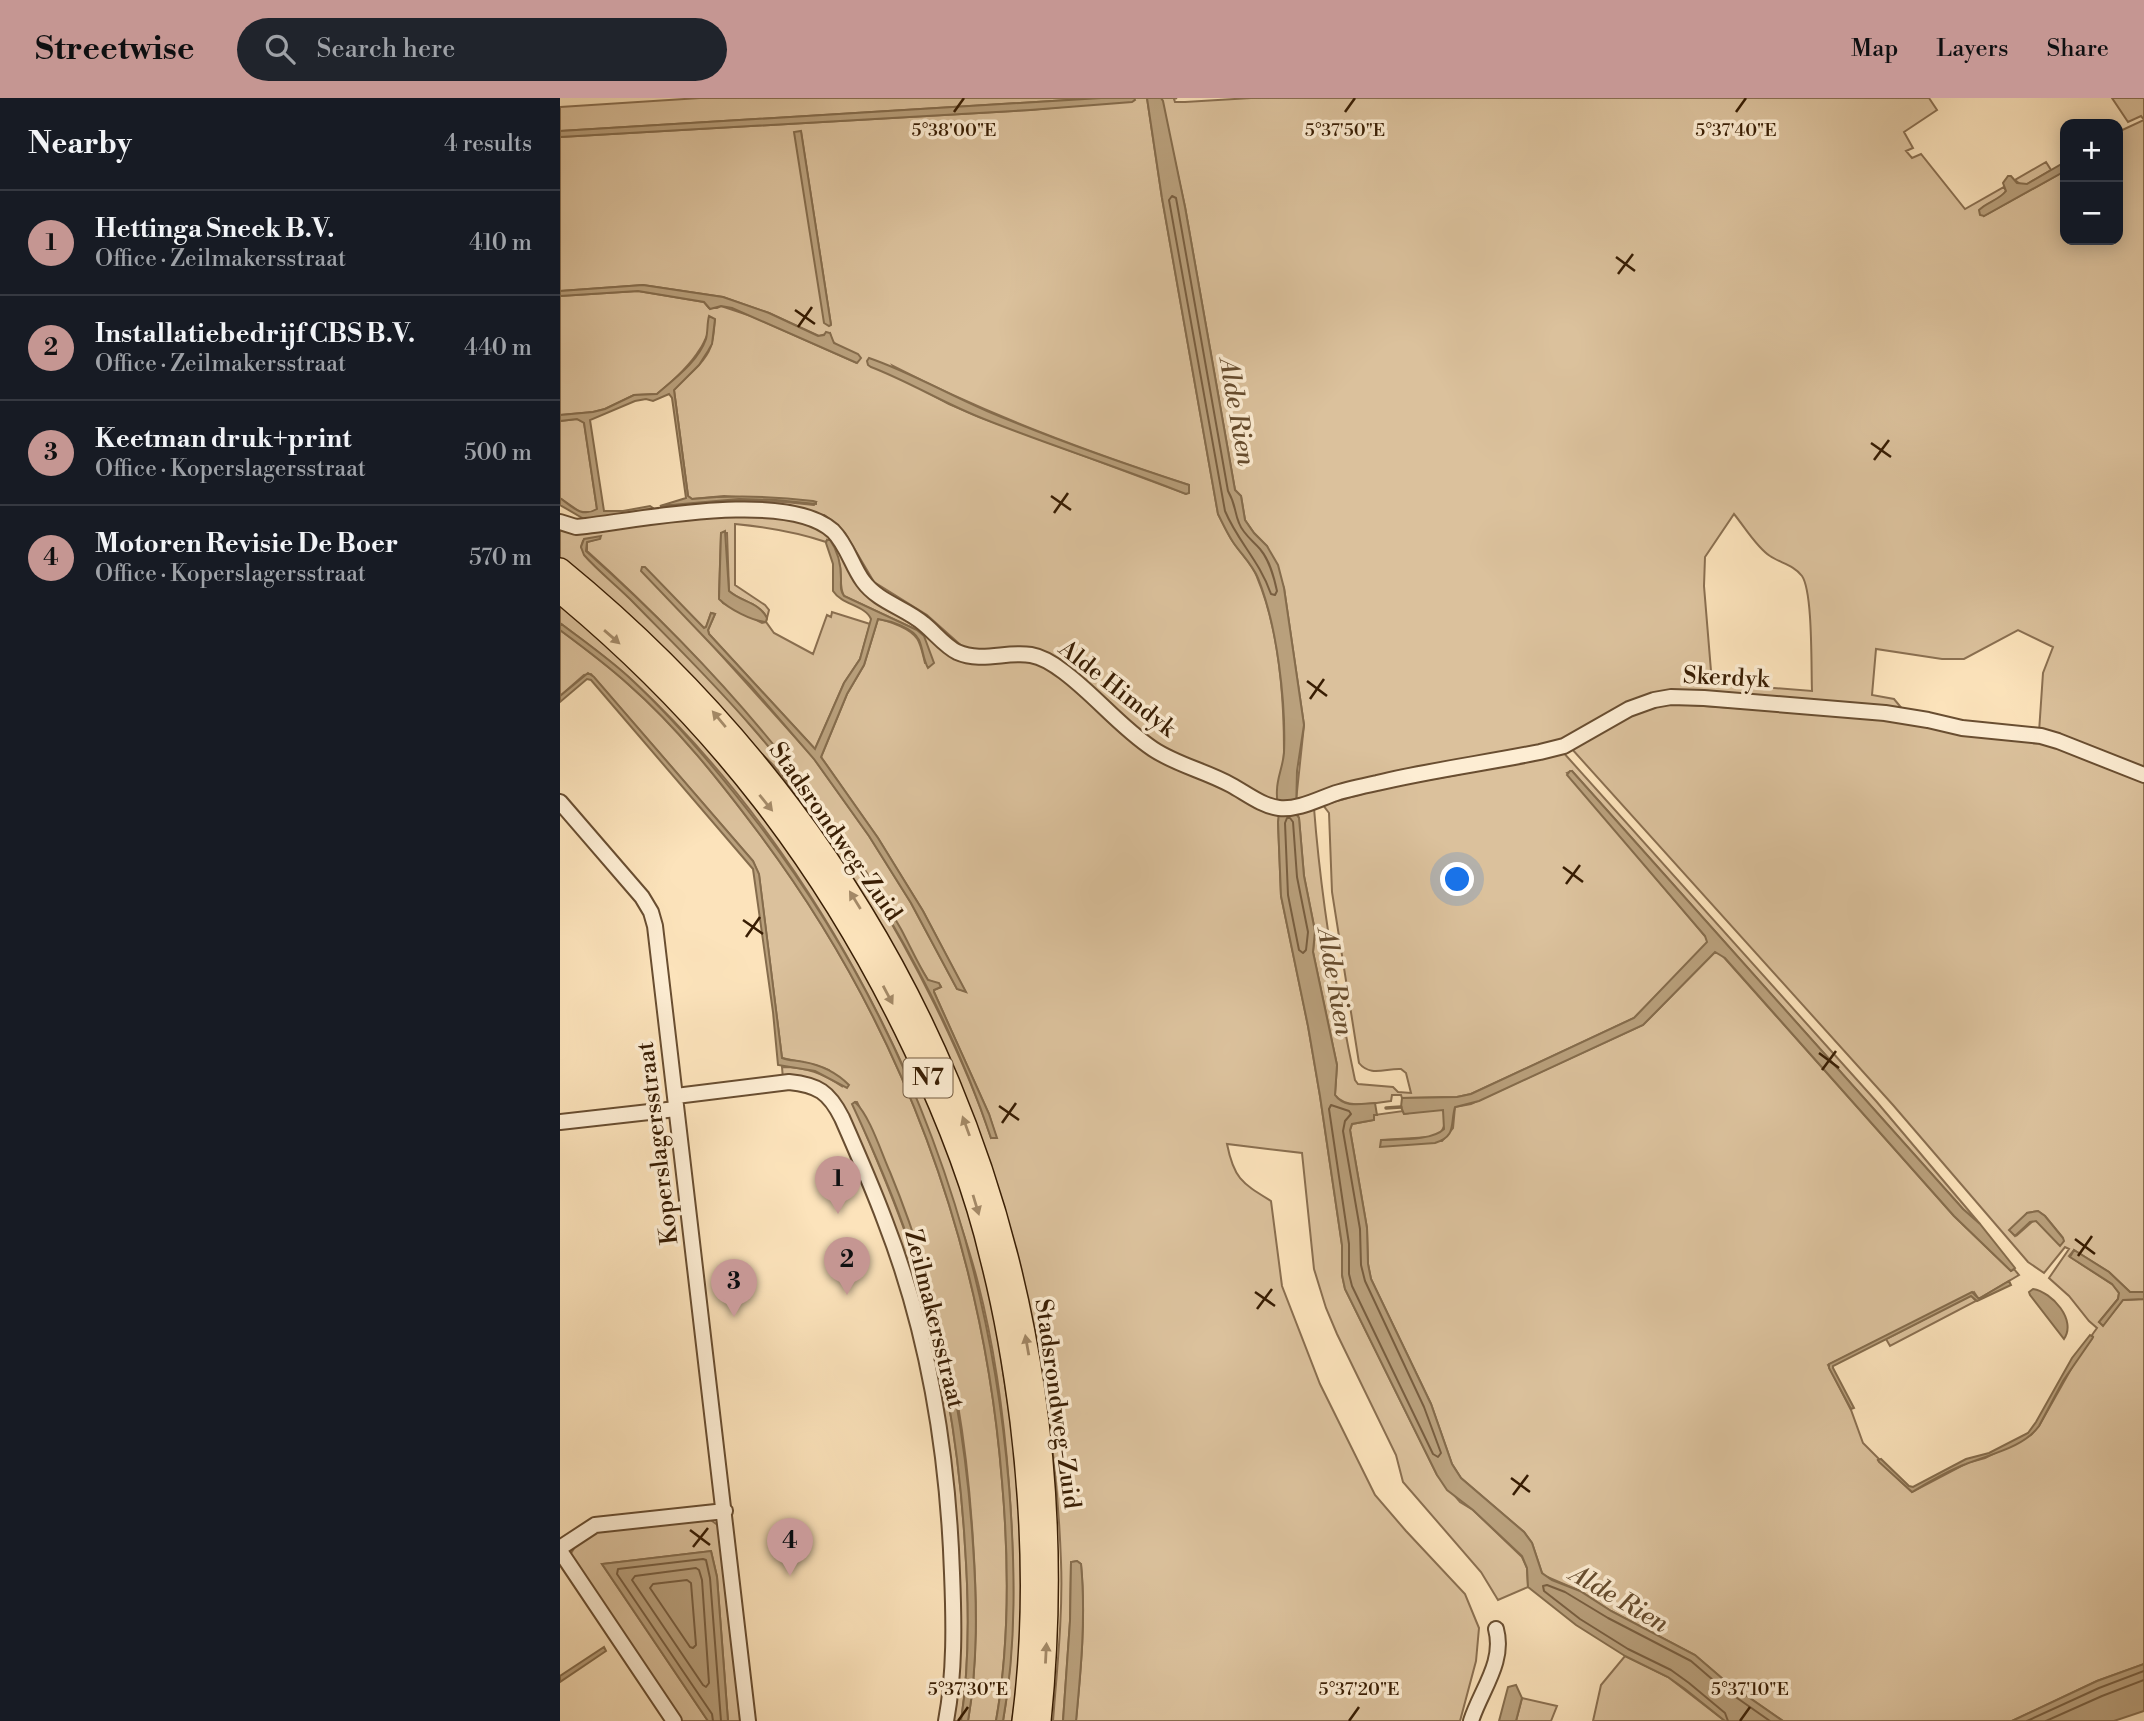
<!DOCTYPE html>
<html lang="en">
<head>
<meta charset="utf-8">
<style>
  :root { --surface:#171b24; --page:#20242c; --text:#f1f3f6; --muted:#9ea1a6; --line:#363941; --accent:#c59692 }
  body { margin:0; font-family:"Libre Bodoni",serif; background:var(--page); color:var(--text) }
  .controls { position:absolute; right:21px; top:21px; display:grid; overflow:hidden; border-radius:14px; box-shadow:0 4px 18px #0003 }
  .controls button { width:63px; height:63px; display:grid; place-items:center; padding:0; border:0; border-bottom:2px solid var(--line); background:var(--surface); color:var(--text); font:35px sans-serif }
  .you { position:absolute; left:898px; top:782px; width:24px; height:24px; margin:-18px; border:5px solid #fff; border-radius:50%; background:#1a73e8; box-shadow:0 0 0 10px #1a73e833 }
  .badge { display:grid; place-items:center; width:46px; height:46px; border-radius:50%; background:var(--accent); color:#111; font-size:23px; font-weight:700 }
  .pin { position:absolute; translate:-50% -58px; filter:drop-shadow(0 2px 4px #0008) }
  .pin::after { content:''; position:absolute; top:37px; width:24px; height:21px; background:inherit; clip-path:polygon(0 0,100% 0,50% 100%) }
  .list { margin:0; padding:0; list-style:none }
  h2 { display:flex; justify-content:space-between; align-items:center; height:91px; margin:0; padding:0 28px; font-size:30px }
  h2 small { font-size:23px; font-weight:400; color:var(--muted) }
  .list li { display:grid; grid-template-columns:46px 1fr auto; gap:21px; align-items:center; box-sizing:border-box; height:105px; padding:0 28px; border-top:2px solid var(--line) }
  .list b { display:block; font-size:26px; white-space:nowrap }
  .list p { margin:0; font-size:23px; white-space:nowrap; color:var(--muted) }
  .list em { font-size:23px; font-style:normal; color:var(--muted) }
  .icon { flex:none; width:38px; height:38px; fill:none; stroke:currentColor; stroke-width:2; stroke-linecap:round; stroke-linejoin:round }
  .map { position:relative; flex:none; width:1584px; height:1623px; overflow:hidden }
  header { display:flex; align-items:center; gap:42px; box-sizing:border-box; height:98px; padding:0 35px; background:var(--accent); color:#111 }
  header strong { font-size:33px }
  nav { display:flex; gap:38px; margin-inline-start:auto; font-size:24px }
  .search { width:490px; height:63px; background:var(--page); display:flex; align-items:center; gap:18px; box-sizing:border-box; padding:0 24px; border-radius:38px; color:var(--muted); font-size:26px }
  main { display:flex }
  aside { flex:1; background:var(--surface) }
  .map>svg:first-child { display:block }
  .green { fill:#dbc19c; stroke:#8a6f50; stroke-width:2; fill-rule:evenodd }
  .water { fill:#b9a07c; stroke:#856c4c; stroke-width:2 }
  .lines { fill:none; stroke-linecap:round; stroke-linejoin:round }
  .shore { stroke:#785e40; stroke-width:2 }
  .stream { stroke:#856c4c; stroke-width:3.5 }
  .minor-casing { stroke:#694e31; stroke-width:18 }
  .highway-casing { stroke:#381d03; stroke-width:24 }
  .minor { stroke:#fdedd3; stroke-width:14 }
  .highway { stroke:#fce3bb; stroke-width:21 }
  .oneway { fill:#a48a68 }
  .ticks { fill:none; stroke:#381d03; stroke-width:2.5 }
  .labels { text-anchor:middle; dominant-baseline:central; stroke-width:7; stroke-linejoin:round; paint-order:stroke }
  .shield { fill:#fdedd3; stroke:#735b41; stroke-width:2 }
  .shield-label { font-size:23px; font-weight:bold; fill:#381d03 }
  .street-label { font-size:24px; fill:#381d03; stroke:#fdedd3 }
  .water-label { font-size:26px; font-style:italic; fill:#654b2d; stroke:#fdedd3 }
  .ticks-label { font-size:18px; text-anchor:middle; fill:#381d03; stroke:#fdedd3; stroke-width:7; stroke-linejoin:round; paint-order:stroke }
</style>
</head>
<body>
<header>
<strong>Streetwise</strong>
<div class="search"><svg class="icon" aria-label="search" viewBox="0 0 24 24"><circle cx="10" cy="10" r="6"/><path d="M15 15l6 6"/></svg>Search here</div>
<nav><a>Map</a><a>Layers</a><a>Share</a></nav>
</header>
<main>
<aside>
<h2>Nearby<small>4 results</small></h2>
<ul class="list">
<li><span class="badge">1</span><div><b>Hettinga Sneek B.V.</b><p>Office · Zeilmakersstraat</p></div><em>410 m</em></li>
<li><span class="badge">2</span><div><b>Installatiebedrijf CBS B.V.</b><p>Office · Zeilmakersstraat</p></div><em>440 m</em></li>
<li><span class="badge">3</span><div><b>Keetman druk+print</b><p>Office · Koperslagersstraat</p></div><em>500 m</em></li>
<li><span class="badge">4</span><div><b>Motoren Revisie De Boer</b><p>Office · Koperslagersstraat</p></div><em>570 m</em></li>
</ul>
</aside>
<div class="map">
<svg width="1584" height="1623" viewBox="0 0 1584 1623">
  <rect width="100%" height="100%" fill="#fce3bb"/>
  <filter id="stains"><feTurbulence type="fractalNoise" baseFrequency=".00286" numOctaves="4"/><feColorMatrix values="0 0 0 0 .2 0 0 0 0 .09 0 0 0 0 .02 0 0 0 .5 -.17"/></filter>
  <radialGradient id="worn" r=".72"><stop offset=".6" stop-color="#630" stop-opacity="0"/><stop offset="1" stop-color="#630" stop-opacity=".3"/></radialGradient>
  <path class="green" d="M140,0h401l-541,33v-24z
    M574,0h13l15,100 56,316c5,9 9,19 15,28 8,12 19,22 24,35 22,52 27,118 27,174 0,19 -7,33 -6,53l-118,-55 -92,-80 -104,-21 -37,-33 -53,-33 -29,-49 -14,-13 -7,-5 -162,-6 -1,-3c56,-6 97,-8 153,-1l2,-3 -92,-6 -32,3 -4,-3 -14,-106c12,-15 34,-28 38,-48 2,-7 2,-15 3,-23 -7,10 -8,20 -15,30 -11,18 -27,32 -43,45l-23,1 -29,14 -12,3 -33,3v-119l78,-5 66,11 5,6h8l4,-2 30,10 106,47 -25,-22 -2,-8 -11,3 -50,-23 -46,-16 -80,-12 -83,6v-154l470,-27 104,-10zM235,34h6l30,193zM333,268c95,49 195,86 296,119v7l-3,2 -204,-76 -33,-14 -48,-26z
    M601,0h16l-3,1 1,3h10l66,-4h678l8,12 -33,22 9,16 -7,3 6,7 9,-4 44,55 39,-22 2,4 -4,5 -19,11 1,9 81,-45v69h53v-108l26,-12 -3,-4 -13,6 -16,-24h32v671l-105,-37 4,-59 10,-26 -35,-17 -54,29h-22l-66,-10 -4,46 22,4 10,12 -230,-18 -110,47 -268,61 8,-76 -20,-137 -17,-42 -13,-13 -9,-13 -4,-24 -6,-6 -50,-283zM1174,416c10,12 23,34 36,42 10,7 24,9 32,20 11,16 9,92 10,115l-100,-8 -8,-97 1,-29z
    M1486,64l5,8 -24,14h-7l-5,-4z
    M17,321l7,3 13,87 -3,3h-14l-20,-14v-77z
    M223,418l25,6 16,9 85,88 32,27 94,15 26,16 61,56 89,50 69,30 -2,9 3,74 27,130 12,70 22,149v30l3,14 92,186 23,27 13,8 49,47 5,11 1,19 -30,13 -17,-28 -78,-90 -7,-27 -59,-121 -11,-26 -12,-39 -12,-116 -75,-9c7,35 15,39 44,57l11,85 38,98 55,111 31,36 59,63 14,34 -3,33 -16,60h-384c5,-52 10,-105 5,-157l-4,-3 -6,1 -1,59 -7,100h-10c4,-53 10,-106 8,-159 -9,-251 -85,-501 -226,-710 -20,-29 -38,-59 -61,-86 -6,-7 -13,-12 -19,-18 -19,-19 -35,-41 -53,-60 -44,-47 -92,-89 -142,-129v-33l105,-4 46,-5zM175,426c31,3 61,8 91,18l1,-2c6,9 12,17 13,27 2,10 -1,20 4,29l73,34 16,32 -8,1c-5,-20 -5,-28 -25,-37 -7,-3 -14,-6 -22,-7l-14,46 -17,29 -26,63 57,81 45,73 42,80 -8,-2 -46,-86 -42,-67 -57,-80 -170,-189 62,61 2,-1 5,-14 4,1 -7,16 1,4 106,115 29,-66 16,-24 10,-35 -38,-12 -1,5 -4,-2 -14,39 -39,-21 -8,-11 -4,1 -39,-20 -4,-7 2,-63h6l2,58c12,11 30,11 38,27l2,-8 -4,-5 -30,-20zM41,440l-14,4v9c98,88 188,188 263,297 29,42 51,89 78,132l12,5 1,2 -7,3v2l55,122 7,23 -5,1c-15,-46 -35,-90 -56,-133 -38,-76 -81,-150 -133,-217 -64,-83 -138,-159 -214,-229l-7,-12 2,-6z
    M0,505l87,78 97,107 110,159 79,164 34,95 26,98 25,166 5,131 -6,88 -5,32h-9c13,-77 12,-158 6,-236 -5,-68 -14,-136 -31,-202 -10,-40 -24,-79 -38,-118 -14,-39 -27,-79 -45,-116 -63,-134 -153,-267 -262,-368 -22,-21 -48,-39 -73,-58z
    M0,532c23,17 46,34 68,54 49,43 91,96 130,148 143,190 225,412 244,649 7,80 8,161 -6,240h-28c10,-60 9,-120 5,-180 -5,-84 -17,-171 -42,-251 -9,-27 -20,-54 -30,-80 -13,-37 -26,-73 -44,-108h-2l-2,2c20,46 40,92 56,139 32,97 50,200 56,303 4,58 5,117 -4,175h-10l6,-43 -26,-318 -91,-259 -57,-22 -1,-12c24,0 41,6 61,20l-14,-17 -14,-5 -33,-7 -23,-183 -6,-14 -162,-187 -7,1 -24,21z
    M1114,606l209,14 154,24 30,7 77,30v513h-14l-21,-20 -35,-22 -5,6 44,29 6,8 -1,6 -19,23 4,3 20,-25 21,-1v365l-47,17 -85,40h-229l-59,-41 -29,-25 -84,-44 -31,-20 -35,-15 -3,-3 -10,-30 -8,-11 -63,-54 -9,-14 -21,-60 -60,-125 -3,-15 -1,-36 -17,-98 2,-6 22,-4v-5l29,-4 1,3 37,-6 3,3 1,13 -4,9 -10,4 -50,3 61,1 11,-13 2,-21 16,-3 172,-79 72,-73 6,2 233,262 57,55 3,-2 5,6 -39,23h-2l-4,-6 -146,73 23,45 12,33 16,16 -1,1 34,32 55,-29 18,-5 46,-23 8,-9 36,-64 18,-25 -1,-2 5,-7 -8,-7 -20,-25 -20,-18 20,-29 -4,-2 -21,26 -16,-11 -135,-157 -322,-357 42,-25 33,-15zM1478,1113l7,5 18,22 -27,-17h-3l-17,15 11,-23z
    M1002,653l314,350 104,123 -17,-15 -391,-438 -5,2 138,163 3,4 -2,5 -72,73 -163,76 -14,3 -55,1 -1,-3h-9l-1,6c-18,2 -44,9 -56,-6l2,-30 -24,-113 2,-21 -11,-55 -5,-58 -3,-7 18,-3c7,91 22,182 41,272l3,4 35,3 5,5 13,1 -5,-20 -5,-4c-15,-1 -31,8 -42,-6l-27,-171 -3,-79 -6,-8 64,-18 70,-12z
    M1411,1197l5,6 -86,45 -4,-7z
    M148,1420l11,8 25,195h-16l-11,-144 -6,-26 -109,13 106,157h-29l-109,-166 6,-10 20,-13z
    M1065,1558l43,21 57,44h-132l8,-36z
    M962,1600l35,8 -6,15h-35z"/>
  <path class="water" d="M541,0h33l1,2 -3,2 -102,8 -470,27v-6z
    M587,0h14l2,3 22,106 50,283 6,6 4,24 9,13 13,13 11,19 6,23 20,137 -7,46 -1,43 3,4 5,58 11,55 -2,21 24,113 -2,30c9,13 25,9 40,8l2,12h-3v5l-22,4 -2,6 17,98 1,36 3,15 60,125 21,60 9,14 63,54 8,11 10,30 10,7 28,11 31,20 84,44 29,25 59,41h-58l-40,-32 -17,-12 -43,-21 -49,-31 -48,-38 -1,-19 -5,-12 -49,-46 -26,-20 -10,-15 -92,-186 -3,-14v-30l-22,-149 -12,-70 -27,-130 -3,-74c2,-11 -2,-20 -1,-32 0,-12 6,-24 7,-37 2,-51 -7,-128 -26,-175 -6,-14 -17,-24 -25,-36 -6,-9 -10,-18 -15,-28l-56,-316z
    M241,33l30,194 -2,1 -5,-3 -30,-191z
    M1505,64v9l-81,45 -4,-1 -1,-5c8,-8 20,-10 27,-19l-3,-8 5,-7h3l6,7 10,1z
    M83,187l80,12 46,16 49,23 6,-1 2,-3 4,1 4,10 24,11 3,4 -4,5 -125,-55 -11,-2 -11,3 -6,-7 -66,-11 -78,5v-5z
    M149,218l6,3 -3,25 -4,7 -9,14 -25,25 14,106 4,3c41,-4 80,-3 121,2l3,1v2l-40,-4 -37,-1 -79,7 26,-8 -14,-100 -3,-4 -16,7 -7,-2 -11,2 -45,19 14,91h19l27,-5 3,2v3l-69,8 -24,-14v-7c12,9 22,20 37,11l-13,-86 -7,-4 -17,2v-6l33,-3 12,-3 29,-14 23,-1c17,-15 41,-32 49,-55 2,-8 1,-16 3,-23z
    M309,260c41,14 78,36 118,53 66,28 134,52 202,74v8l-3,1c-66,-27 -135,-48 -202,-75 -39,-15 -74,-37 -113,-52l-3,-2 -1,-4z
    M165,433l4,60c12,11 30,11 38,27l-1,4c-14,-1 -37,-13 -47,-23l2,-66z
    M41,438l-1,3 -13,3 -1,9c99,88 194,191 267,301 17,25 33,51 48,77 9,17 17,35 27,51l11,3 2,4 -7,3v2l55,122 8,24h-6c-48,-144 -140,-298 -240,-412 -38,-44 -80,-85 -121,-127 -15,-15 -32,-28 -46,-44l-3,-8 3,-8z
    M267,442h3c8,11 11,26 11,39 0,8 -1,11 3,17l73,34 7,6 10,27 -6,5c-5,-9 -5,-19 -9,-28 -6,-12 -28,-19 -41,-21l-14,46 -17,29 -26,63 57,81 45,73 43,81 -9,-3 -46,-86 -42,-67 -55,-77 -64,-74 -109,-114 1,-4h3l59,61 2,-1 5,-14 4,1 -7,16 1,4 106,115 29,-66 16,-24 11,-40c-6,-14 -29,-14 -38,-28v-27l-7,-21z
    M0,525c25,19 51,37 73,58 47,44 88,94 127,145 147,194 229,418 249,660 6,78 8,158 -6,235h-7c14,-79 13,-160 6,-240 -19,-237 -101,-459 -244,-649 -39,-52 -81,-105 -130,-148 -22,-20 -45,-37 -68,-54z
    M28,575l6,4 159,184 6,13 23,184c7,3 14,2 22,4 17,3 33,11 45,23l-2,3 -32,-17 -37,-6 -5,-53 -20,-143 -162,-189 -4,-1 -27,23v-6z
    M1010,673h2l391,438 17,15 35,44 -4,3 -57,-55 -229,-258 -10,-6 -72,73 -164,76 -24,6c-5,17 2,29 -20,36l-55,4 1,-7c17,-1 51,1 63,-11l-1,-19 -39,4 -3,-7 1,-9 55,-1 14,-3 163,-76 73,-76 -2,-6 -138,-161z
    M295,1004c15,14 26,50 35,70 49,119 75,246 83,373 4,59 5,118 -5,176h-7c9,-58 8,-117 4,-175 -6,-103 -24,-206 -56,-304 -16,-47 -36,-93 -57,-138z
    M1478,1113l7,5 18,22 1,3 -4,5 -24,-25 -6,1 -15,14 -6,-6 18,-17z
    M1514,1152l35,22 21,20h14v7l-21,1 -20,26 -4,-4 19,-23 1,-6 -7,-9 -42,-27z
    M1449,1183l2,4 -34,16 -6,-5 -138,70v2l21,40 -3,1 -22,-41v-4l143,-72 6,6h2z
    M1473,1191c19,3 44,31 31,50l-34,-44 -1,-3z
    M1530,1237l3,2 -1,2 -29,42 -24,45c-16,22 -49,28 -73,38 -19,7 -37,18 -54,28l-33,-30 -1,-2 3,-1 28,27 4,1 53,-28 23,-6 39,-20 8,-11 36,-64z
    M151,1453l6,26 11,144h-20l-106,-157z
    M517,1463l4,3c5,52 0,105 -5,157h-13l7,-100 1,-59z
    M44,1549l2,4 -46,31v-6z
    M1584,1566v47l-30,10h-102l85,-40z
    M956,1587l6,13 -6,23h-17l9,-34z"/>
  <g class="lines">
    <path class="shore" d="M612,98l4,2 2,11 50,282c8,14 6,20 11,32 4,11 14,18 21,26 10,12 14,28 17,42l-2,4 -4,-1c-12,-34 -33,-52 -46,-83l-56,-311z
      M727,720h3l3,4 4,55 11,55 -2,18 -3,3 -4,-3 -11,-55 -3,-72z
      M771,1007l18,6 2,3 -6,7 -2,10 17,98 1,36 4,16 59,126 17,46 -3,4 -5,-3 -81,-168 -3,-12v-30l-20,-135z
      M136,1470l3,2 3,10 7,103 -3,4 -3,-2 -71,-105 3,-4z
      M127,1482l4,3 5,62 -3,3 -3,-1 -40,-59 3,-4z
      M153,1623l-1,-7 -95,-140 1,-5 85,-10 3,1 4,18 11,143
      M1168,1623l-3,-8 -36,-30 -18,-13 -43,-21 -48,-30 -36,-28 -1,-5 4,-1 18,7 43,26 83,43 29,25 50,35
      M1467,1623l72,-33 45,-17
      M1486,1623l56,-25 42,-16"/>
    <path class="stream" d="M826,1010l15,-1"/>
    <defs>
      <path id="minor" d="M0,424l16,5 10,-1c58,-7 202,-36 247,5 14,14 19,35 30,50 15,21 43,27 61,43 11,9 21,22 33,28 25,11 49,-1 74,3 12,2 24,10 33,17 32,24 56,55 89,77 24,16 53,22 78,36 15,8 31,21 48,23 20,2 39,-9 57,-15 13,-4 27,-7 41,-10 54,-13 109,-20 163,-31l24,-6 65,-37 25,-9 17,-3 33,1 181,15 43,7 34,8 79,8 17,5 86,34
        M0,704l82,95 9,15 4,14 93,795
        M116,998l113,-14c29,3 40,10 53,36 15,34 30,68 43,103 43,111 63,233 67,352 2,49 3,100 -6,148
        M0,1024l116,-13
        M0,1450l35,-23 130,-14
        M0,1453l114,170
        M911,1623c10,-31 34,-59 25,-92"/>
      <path id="highway" d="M0,471c351,287 526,700 480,1152
        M0,494c155,128 268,275 354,456 32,67 60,137 77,210 14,54 23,108 30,163 12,99 15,201 2,300"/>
    </defs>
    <use href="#minor" class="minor-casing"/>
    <use href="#highway" class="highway-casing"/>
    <use href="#minor" class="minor"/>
    <use href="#highway" class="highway"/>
  </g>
  <defs><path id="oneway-solid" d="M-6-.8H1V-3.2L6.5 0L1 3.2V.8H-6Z" transform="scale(1.75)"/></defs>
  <g class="oneway">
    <use href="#oneway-solid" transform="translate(52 539) rotate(41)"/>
    <use href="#oneway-solid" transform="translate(159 621) rotate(-130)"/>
    <use href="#oneway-solid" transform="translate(206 705) rotate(51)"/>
    <use href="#oneway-solid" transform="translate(295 802) rotate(-122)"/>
    <use href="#oneway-solid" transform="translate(328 897) rotate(62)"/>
    <use href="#oneway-solid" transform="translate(406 1028) rotate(-110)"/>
    <use href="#oneway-solid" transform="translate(416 1107) rotate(73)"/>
    <use href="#oneway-solid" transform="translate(467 1247) rotate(-100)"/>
    <use href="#oneway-solid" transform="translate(486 1555) rotate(-87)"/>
  </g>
  <path class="ticks" d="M394,14l10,-14M785,14l10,-14M1176,14l10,-14M1056,159l19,14M1058,176l15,-20M235,212l20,14M238,229l14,-20M1311,345l20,14M1314,362l15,-20M491,398l20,14M494,415l14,-20M747,583l20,15M750,601l14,-20M1003,769l20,15M1006,786l14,-19M183,822l20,14M186,839l14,-20M1259,955l20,15M1262,972l14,-19M439,1008l20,14M442,1025l14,-20M1515,1141l20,15M1518,1158l14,-20M695,1194l20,14M697,1211l15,-20M951,1380l19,14M953,1397l15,-20M130,1432l20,15M133,1449l15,-19M398,1623l10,-14M789,1623l10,-14M1180,1623l10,-14"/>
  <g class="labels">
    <rect class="shield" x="343.5" y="960.5" width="49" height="39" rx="5"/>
    <g class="shield-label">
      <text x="368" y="980">N7</text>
    </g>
    <g class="street-label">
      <text transform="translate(1166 580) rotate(3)">Skerdyk</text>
      <text transform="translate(557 591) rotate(38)">Alde Himdyk</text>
      <text transform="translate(275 734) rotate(55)">Stadsrondweg-Zuid</text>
      <text transform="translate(98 1045) rotate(-97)">Koperslagersstraat</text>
      <text transform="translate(374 1221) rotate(76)">Zeilmakersstraat</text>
      <text transform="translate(497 1306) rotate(82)">Stadsrondweg-Zuid</text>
    </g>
    <g class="water-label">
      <text transform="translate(677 314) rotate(80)">Alde Rien</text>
      <text transform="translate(775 884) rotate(80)">Alde Rien</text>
      <text transform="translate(1059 1501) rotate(30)">Alde Rien</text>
    </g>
  </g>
  <g class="ticks-label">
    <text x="394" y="38">5°38'00"E</text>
    <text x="785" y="38">5°37'50"E</text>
    <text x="1176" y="38">5°37'40"E</text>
    <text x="408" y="1597">5°37'30"E</text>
    <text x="799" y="1597">5°37'20"E</text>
    <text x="1190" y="1597">5°37'10"E</text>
  </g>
  <rect width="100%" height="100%" filter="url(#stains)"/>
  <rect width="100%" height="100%" fill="url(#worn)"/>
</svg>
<div class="controls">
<button>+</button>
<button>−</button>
</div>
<div class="you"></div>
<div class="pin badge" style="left:278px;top:1116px">1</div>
<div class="pin badge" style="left:287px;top:1197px">2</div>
<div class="pin badge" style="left:174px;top:1219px">3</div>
<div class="pin badge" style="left:230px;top:1478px">4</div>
</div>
</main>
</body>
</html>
